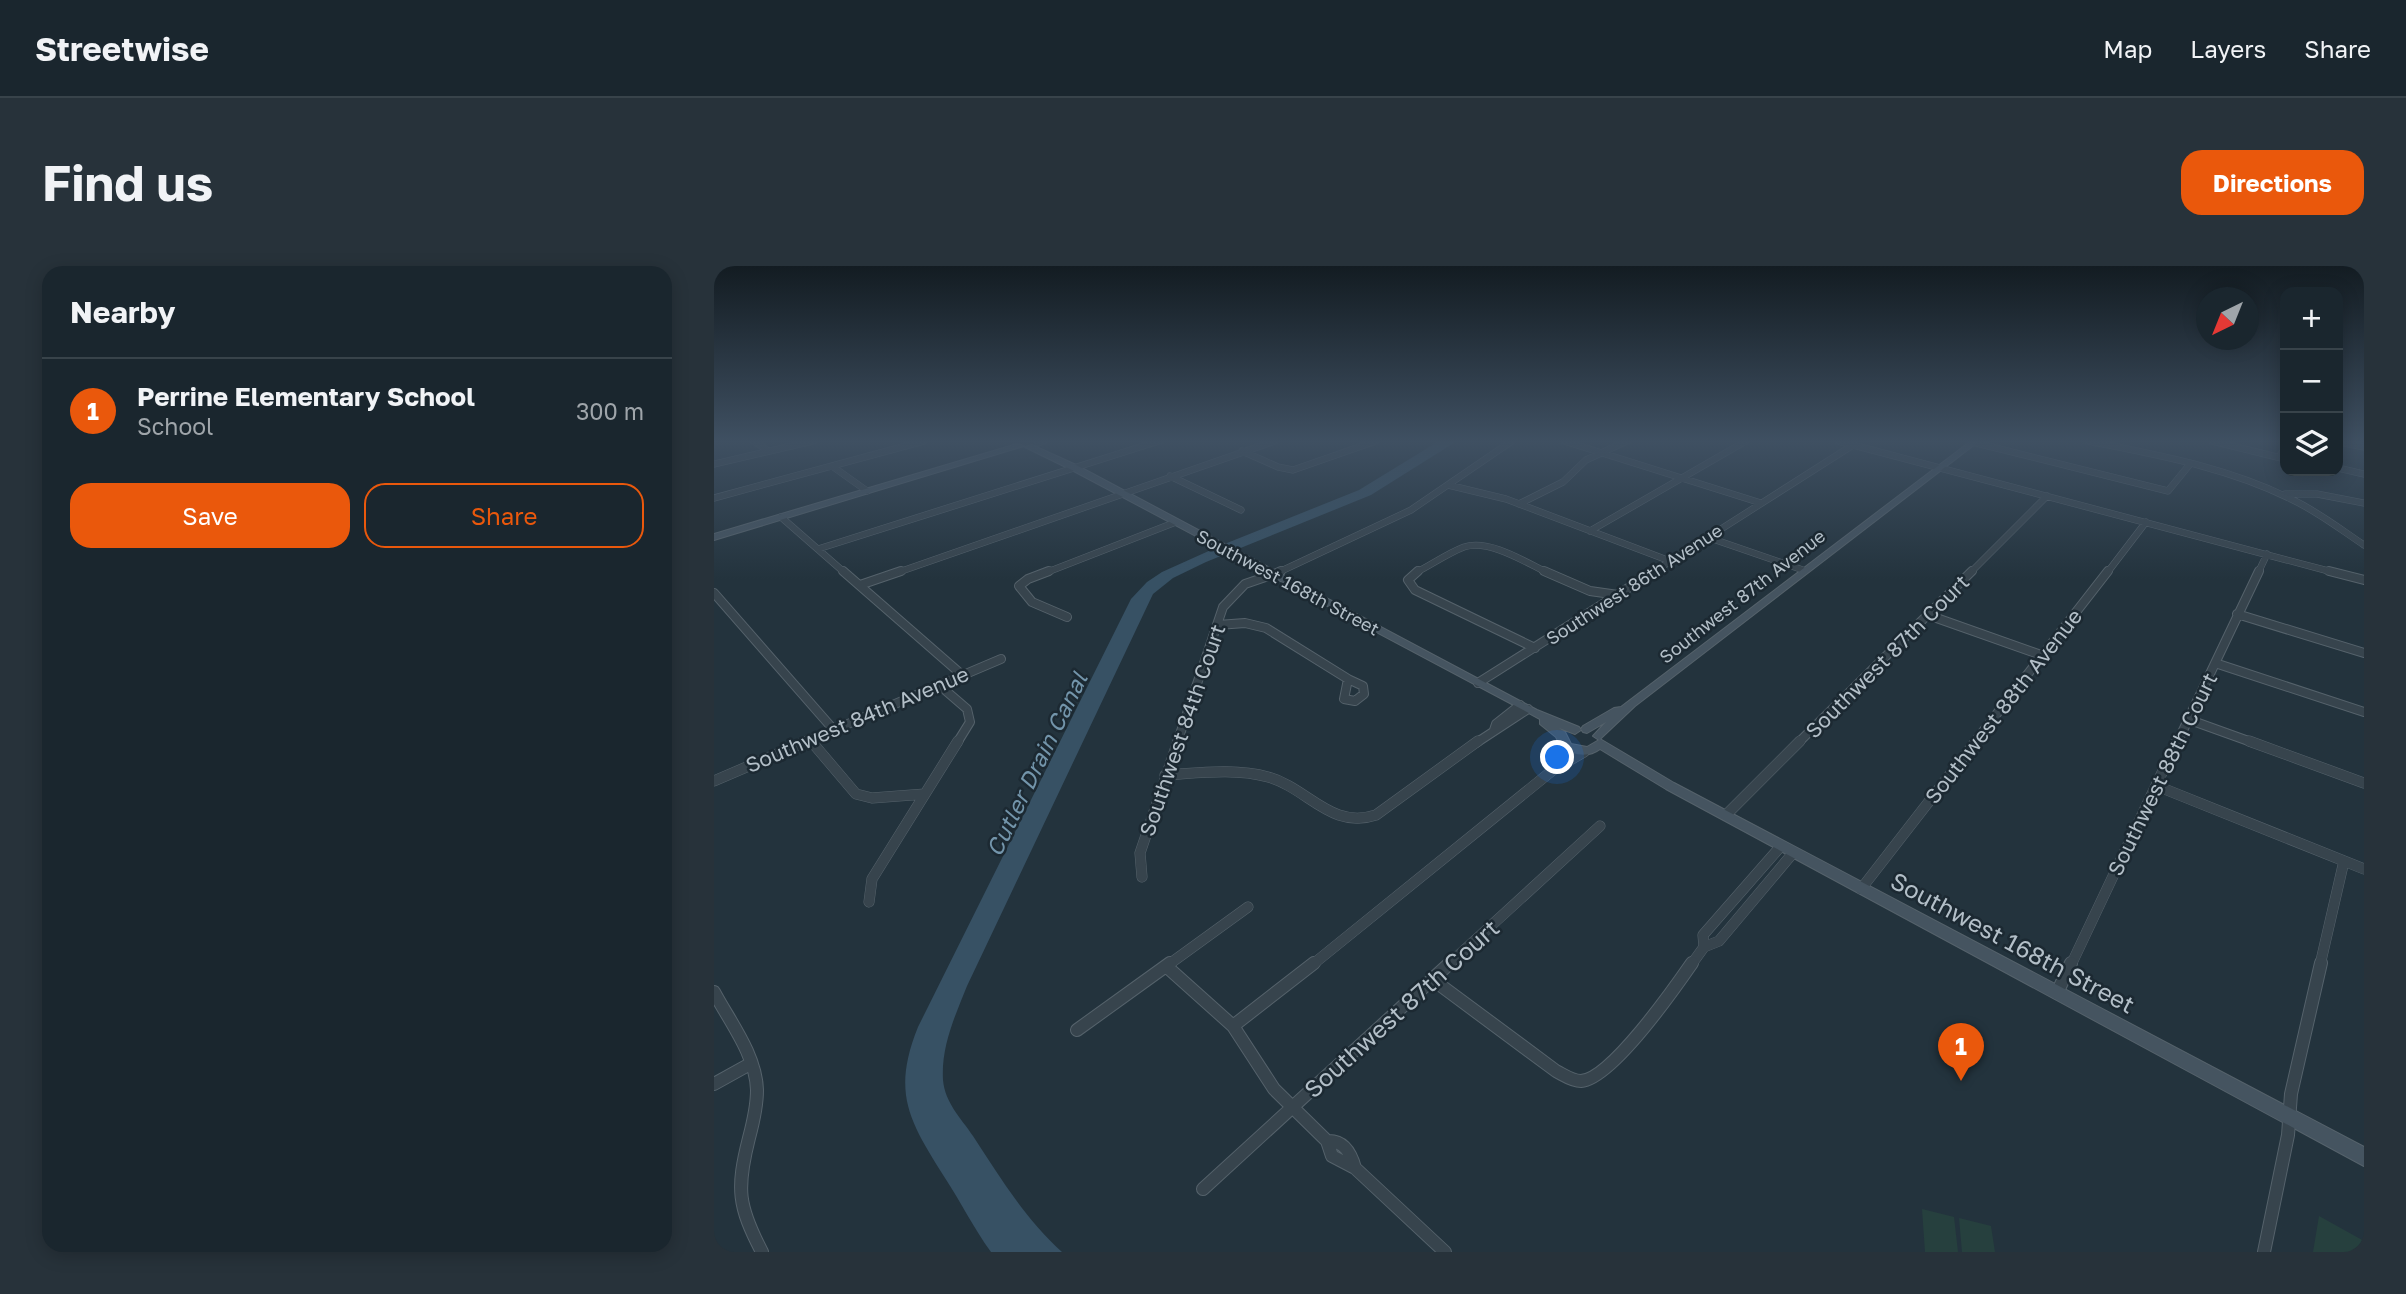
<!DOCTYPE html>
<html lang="en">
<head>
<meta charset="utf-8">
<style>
  :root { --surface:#1a262e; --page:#27323a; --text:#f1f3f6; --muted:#9fa5aa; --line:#38434a; --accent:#ea580c }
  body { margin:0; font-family:"Golos Text",sans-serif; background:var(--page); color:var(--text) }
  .controls { position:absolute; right:21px; top:21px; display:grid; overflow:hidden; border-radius:14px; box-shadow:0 4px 18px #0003 }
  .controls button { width:63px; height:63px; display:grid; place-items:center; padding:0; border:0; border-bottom:2px solid var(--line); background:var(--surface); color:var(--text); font:35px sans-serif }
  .compass { position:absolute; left:1482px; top:21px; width:63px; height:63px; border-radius:50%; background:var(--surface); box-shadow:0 4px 18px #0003; rotate:223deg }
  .you { position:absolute; left:844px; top:492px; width:24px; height:24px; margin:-18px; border:5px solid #fff; border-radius:50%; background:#1a73e8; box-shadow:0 0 0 10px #1a73e833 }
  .badge { display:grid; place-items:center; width:46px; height:46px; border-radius:50%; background:var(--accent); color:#fff; font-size:23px; font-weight:700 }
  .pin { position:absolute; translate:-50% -58px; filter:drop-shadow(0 2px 4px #0008) }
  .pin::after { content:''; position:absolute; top:37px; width:24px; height:21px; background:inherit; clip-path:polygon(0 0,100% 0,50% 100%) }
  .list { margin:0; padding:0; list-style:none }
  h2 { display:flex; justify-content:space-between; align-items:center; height:91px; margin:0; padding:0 28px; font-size:30px }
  h2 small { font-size:23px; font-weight:400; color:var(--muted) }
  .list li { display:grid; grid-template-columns:46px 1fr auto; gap:21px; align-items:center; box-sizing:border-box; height:105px; padding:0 28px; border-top:2px solid var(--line) }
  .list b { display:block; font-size:26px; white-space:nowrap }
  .list p { margin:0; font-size:23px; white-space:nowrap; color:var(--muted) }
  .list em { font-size:23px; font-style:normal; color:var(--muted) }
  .actions { display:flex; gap:14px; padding:21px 28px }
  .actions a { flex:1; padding:16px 0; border:2px solid var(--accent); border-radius:21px; text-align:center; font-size:24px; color:var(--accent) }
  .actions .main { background:var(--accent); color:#fff }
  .icon { flex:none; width:38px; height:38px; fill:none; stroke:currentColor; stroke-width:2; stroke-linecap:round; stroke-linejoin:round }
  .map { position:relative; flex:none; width:1650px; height:986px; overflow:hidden; border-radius:21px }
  header { display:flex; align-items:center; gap:42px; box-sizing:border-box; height:98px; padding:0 35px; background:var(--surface); border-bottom:2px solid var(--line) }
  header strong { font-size:33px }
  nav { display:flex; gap:38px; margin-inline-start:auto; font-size:24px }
  .intro { display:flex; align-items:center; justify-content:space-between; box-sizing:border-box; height:168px; padding:0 42px }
  h1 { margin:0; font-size:49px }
  .button { padding:18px 32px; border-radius:21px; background:var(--accent); color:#fff; font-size:24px; font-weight:700 }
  main { display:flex; gap:42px; padding:0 42px }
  aside { flex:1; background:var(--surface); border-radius:21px; box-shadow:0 4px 18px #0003 }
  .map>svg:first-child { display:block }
  .green { fill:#26403e }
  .water { fill:#375164 }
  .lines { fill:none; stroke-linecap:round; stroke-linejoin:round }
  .street-far3-casing { stroke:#55626b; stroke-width:7 }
  .street-far2-casing { stroke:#55626b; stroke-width:10 }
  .street-far1-casing { stroke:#55626b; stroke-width:11 }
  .street-casing { stroke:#55626b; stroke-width:14 }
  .secondary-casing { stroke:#55626b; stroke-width:2 }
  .street-far3 { stroke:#37444d; stroke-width:6 }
  .street-far2 { stroke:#37444d; stroke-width:8 }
  .street-far1 { stroke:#37444d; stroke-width:10 }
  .street { stroke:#37444d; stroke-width:12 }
  .secondary { fill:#455460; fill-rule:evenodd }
  .labels { text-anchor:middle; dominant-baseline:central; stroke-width:5; stroke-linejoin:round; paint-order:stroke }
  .far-street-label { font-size:18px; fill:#b3bfc8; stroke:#1c2932 }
  .street-label { font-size:21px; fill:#b3bfc8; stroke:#1c2932 }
  .water-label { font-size:23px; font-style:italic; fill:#7395ab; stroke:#1c2932 }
  .near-street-label { font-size:24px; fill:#b3bfc8; stroke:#1c2932 }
</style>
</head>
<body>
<header>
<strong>Streetwise</strong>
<nav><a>Map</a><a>Layers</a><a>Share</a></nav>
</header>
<div class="intro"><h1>Find us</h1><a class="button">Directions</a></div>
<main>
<aside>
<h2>Nearby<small></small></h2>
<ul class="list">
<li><span class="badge">1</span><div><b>Perrine Elementary School</b><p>School</p></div><em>300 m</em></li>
</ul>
<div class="actions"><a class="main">Save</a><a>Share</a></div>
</aside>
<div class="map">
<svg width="1650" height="986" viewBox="0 0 1650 986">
  <rect width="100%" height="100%" fill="#23333d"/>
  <path class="green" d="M1208,943l32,8 4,35h-33z
    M1605,950l45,25v11h-51z
    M1245,952l32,8 4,26h-33z"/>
  <path class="water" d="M725,175h18l-86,54 -165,67 -33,16 -20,16 -186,392c-12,30 -26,60 -24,94 2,23 18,38 30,56 27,41 52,83 89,116h-71c-17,-23 -30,-50 -46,-74 -35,-56 -54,-84 -27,-151l213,-428 16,-17 15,-10 60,-27 137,-55z"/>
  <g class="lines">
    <defs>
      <path id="street-far3" d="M40,175l14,10
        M850,175l197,62
        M1124,175l498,132
        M1374,175c69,14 139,26 203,58 26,12 49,30 73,46
        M1498,175l73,18
        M1258,176l196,49 22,-27
        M1624,176l26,5
        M324,177l6,-2
        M528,185l36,16 15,3 83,-29
        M1565,191l6,-9
        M0,198l99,-23
        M118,200l35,25
        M1624,202l26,6
        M456,210l71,34
        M734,219l58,14 164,62
        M1571,228h32l47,9
        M0,232l210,-57
        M805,238l44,-22 23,-22 41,-19
        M67,251l64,56
        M876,265l156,-90
        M993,271l96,33
        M104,283l341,-108
        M182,307l379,-132
        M331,307l131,-51
        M563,307l134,-63 101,-69
        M701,307c16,-8 33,-20 49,-26 26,-8 61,15 84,26
        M938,307l201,-128
        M1256,307l77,-77
        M1393,307l39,-51
        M1544,307l9,-19"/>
      <path id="street-far2" d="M129,305l118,103
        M335,305l-21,8 -9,7 13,16 35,15
        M704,305l-10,9 7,10 120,58
        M830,305l46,20 28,4
        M1615,305l35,9
        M556,310l11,-5
        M146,319l41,-14
        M0,327l119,136
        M1523,348l127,39
        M1214,349l113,40
        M504,359l27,-2 21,5 82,51
        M1501,397l149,49
        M634,413l15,7 1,8 -9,7 -11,-2z
        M764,417l177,-112
        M224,418l29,25 3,13 -13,21
        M1476,454l64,23
        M780,464l2,-6 24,-19
        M95,473l3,4
        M89,477l198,-84
        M463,477l46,-136 22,-23 29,-10
        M762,477l52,-34
        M1084,477l174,-172
        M1260,477l134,-172
        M1463,477l82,-172"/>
      <path id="street-far1" d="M97,475l45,53 16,4 53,-4
        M1535,475l115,42
        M839,504l13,-24
        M451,509c34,-2 70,-7 103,2 40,11 63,53 108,38l102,-74
        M0,515l93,-40
        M1443,520l207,83
        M1012,549l74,-74
        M428,611l-2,-24 38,-112
        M1147,623l115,-148
        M155,636l3,-23 86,-138
        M990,681l-1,-12 78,-89
        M454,699l80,-58
        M598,699l241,-195 31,-18
        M734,699l152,-139
        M977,699l13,-18 15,-6 74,-88
        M1357,699l106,-224
        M1606,699l24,-104"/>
      <path id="street" d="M452,700l67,60 41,63 53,52 5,15 23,12 90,84
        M718,713l124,92c8,4 16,10 25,10 30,-2 93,-92 111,-118
        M0,726c16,30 42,63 43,98 0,17 -4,33 -8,48 -13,51 -11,68 13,114
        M1343,727l14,-30
        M519,760l81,-63
        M363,764l93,-67
        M0,818l36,-20
        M613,875c17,-1 24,12 28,27
        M489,923l247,-226
        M1550,986l24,-117 3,-41 30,-131"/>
      <path id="secondary" d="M1257,175h8l-344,265 -35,33 74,44 690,364v19l-698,-377 -66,-40c-12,9 -25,6 -38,0l-6,-12 -16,-13v-5l-470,-250 -45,-22 7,-2 44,20 461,245 42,17 2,3 -6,4 -16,-6 6,4 6,12 16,3 12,-7 -6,-4 13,-14 -19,11 -4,-1 -2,-3 2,-3 31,-18 7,-1z
        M303,178l7,2 -310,94v-6z"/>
    </defs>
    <use href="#street-far3" class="street-far3-casing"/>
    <use href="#street-far2" class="street-far2-casing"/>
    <use href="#street-far1" class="street-far1-casing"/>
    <use href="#street" class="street-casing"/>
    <use href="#secondary" class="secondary-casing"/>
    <use href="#street-far3" class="street-far3"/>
    <use href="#street-far2" class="street-far2"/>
    <use href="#street-far1" class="street-far1"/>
    <use href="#street" class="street"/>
    <use href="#secondary" class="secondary"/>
  </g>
  <linearGradient id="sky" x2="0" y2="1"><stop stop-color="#131c22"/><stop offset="0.56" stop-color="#3f5062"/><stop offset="1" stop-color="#3f5062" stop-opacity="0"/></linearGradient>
  <rect width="1650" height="313" fill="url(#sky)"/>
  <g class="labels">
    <g class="far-street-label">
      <text transform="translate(574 316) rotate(28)">Southwest 168th Street</text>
      <text transform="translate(920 318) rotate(-33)">Southwest 86th Avenue</text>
      <text transform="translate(1028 330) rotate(-38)">Southwest 87th Avenue</text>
    </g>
    <g class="street-label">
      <text transform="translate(1173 390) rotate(-45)">Southwest 87th Court</text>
      <text transform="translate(1289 440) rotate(-52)">Southwest 88th Avenue</text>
      <text transform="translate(143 453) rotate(-23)">Southwest 84th Avenue</text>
      <text transform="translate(468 464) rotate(-71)">Southwest 84th Court</text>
      <text transform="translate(1448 508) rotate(-64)">Southwest 88th Court</text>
    </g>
    <g class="water-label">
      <text transform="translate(322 498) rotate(-64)">Cutler Drain Canal</text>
    </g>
    <g class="near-street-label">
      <text transform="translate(1299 676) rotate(28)">Southwest 168th Street</text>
      <text transform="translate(687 742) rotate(-42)">Southwest 87th Court</text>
    </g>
  </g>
</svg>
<div class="controls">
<button>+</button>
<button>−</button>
<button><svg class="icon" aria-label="layers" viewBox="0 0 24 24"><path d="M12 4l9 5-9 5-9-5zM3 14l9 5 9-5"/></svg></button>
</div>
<svg class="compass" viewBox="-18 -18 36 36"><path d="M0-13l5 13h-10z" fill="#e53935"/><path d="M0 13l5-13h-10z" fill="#9fa5aa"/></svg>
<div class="you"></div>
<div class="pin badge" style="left:1247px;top:815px">1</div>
</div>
</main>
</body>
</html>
